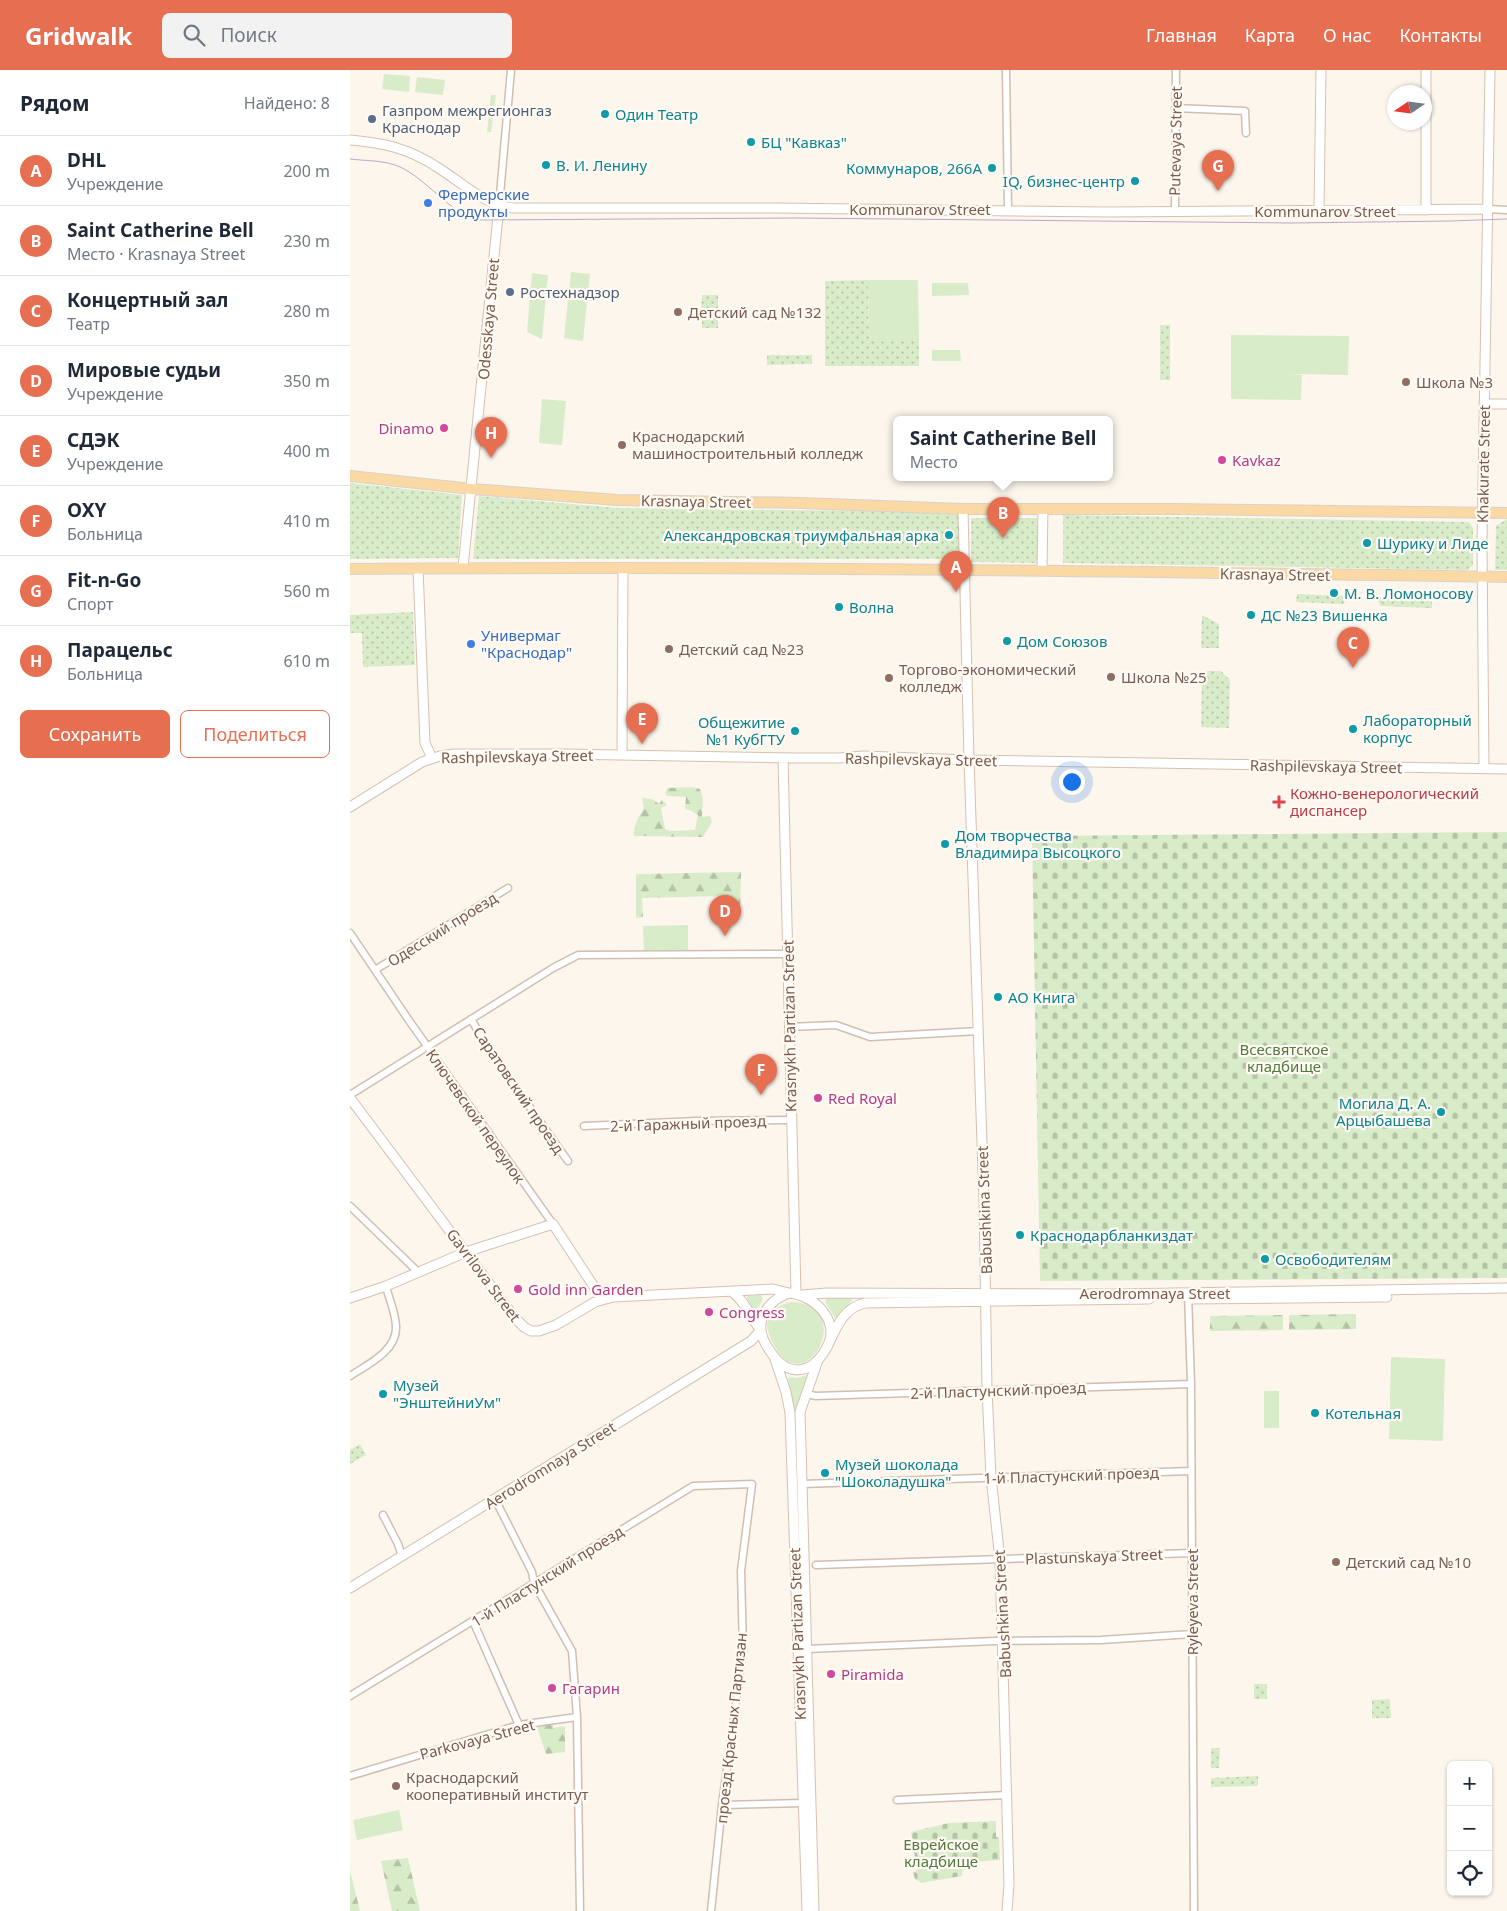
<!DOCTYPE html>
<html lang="ru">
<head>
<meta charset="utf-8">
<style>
  :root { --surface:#fff; --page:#f2f2f3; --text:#1f2937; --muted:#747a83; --line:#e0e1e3; --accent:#e76f51 }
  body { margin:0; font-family:"Noto Sans",sans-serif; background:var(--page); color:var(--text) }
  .controls { position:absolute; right:15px; bottom:15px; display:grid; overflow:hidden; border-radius:8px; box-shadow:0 1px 4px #0004 }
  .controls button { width:45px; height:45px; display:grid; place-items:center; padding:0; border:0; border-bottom:1px solid var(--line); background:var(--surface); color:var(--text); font:25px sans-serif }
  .compass { position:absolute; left:1037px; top:15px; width:45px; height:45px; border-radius:50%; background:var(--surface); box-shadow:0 1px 4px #0004; rotate:257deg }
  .you { position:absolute; left:721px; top:711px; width:18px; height:18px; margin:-12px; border:4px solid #fff; border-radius:50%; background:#1a73e8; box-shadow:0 0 0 8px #1a73e833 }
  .badge { display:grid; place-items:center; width:32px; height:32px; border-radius:50%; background:var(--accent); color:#fff; font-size:16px; font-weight:700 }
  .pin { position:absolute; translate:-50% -41px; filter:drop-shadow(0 1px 2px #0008) }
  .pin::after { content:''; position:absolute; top:26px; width:18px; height:15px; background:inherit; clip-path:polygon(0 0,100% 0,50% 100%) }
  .popup { position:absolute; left:543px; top:346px; width:220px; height:65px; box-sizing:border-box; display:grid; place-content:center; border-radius:8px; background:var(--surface); filter:drop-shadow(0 1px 4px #0005); font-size:16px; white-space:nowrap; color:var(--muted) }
  .popup b { font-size:19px; color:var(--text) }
  .popup::after { content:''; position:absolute; left:50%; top:100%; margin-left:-10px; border:10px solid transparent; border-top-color:var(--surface) }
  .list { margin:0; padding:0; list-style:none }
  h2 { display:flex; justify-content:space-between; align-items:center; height:65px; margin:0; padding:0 20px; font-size:21px }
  h2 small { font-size:16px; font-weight:400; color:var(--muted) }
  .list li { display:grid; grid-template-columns:32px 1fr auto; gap:15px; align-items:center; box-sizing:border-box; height:70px; padding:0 20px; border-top:1px solid var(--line) }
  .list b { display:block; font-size:19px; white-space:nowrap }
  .list p { margin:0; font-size:16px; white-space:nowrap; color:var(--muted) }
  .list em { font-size:16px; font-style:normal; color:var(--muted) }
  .actions { display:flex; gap:10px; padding:15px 20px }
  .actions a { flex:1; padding:11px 0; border:1px solid var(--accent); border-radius:8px; text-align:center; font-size:18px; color:var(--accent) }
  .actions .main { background:var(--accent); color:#fff }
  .icon { flex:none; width:28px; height:28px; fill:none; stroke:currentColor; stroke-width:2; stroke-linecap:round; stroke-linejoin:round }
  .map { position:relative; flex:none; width:1157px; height:1841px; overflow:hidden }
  header { display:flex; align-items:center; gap:30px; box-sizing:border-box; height:70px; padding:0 25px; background:var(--accent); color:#fff }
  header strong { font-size:24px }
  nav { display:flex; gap:28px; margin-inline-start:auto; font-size:18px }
  .search { width:350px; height:45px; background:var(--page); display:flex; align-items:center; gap:12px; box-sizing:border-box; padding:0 18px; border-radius:8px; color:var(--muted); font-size:19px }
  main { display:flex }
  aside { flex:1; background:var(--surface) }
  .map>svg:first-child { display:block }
  .grass { fill:#d8ecc9 }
  .forest { fill:url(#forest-firs) }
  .cemetery { fill:url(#cemetery-stones) }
  .park { fill:url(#park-dots) }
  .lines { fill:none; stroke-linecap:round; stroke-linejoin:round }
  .street-casing { stroke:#d1beb0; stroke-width:9 }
  .secondary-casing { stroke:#d6c0b0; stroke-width:11 }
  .primary-casing { stroke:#dad1cd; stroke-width:12 }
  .street { stroke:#fff; stroke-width:6 }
  .secondary { stroke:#fff; stroke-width:9 }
  .primary { stroke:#fbd9a5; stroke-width:10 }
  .tram { stroke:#b9a8c9; stroke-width:1 }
  .culture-dot { fill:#0f9aa8; stroke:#fffaf3; stroke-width:2 }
  .service-dot { fill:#5c6f8a; stroke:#fffaf3; stroke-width:2 }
  .shop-dot { fill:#3f7fe0; stroke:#fffaf3; stroke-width:2 }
  .education-dot { fill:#8d6e63; stroke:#fffaf3; stroke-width:2 }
  .hotel-dot { fill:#d1479c; stroke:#fffaf3; stroke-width:2 }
  .health-dot { fill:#e0444e; stroke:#fffaf3; stroke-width:2 }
  .labels { text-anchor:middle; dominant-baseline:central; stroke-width:4.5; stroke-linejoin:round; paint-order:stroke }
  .service-label { font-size:15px; fill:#4e5e75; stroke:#fffaf3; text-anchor:start }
  .culture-label { font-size:15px; fill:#0d838f; stroke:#fffaf3; text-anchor:start }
  .street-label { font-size:15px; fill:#7a5c4d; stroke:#fffaf3 }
  .shop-label { font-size:15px; fill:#366cbe; stroke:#fffaf3; text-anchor:start }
  .education-label { font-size:15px; fill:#785e54; stroke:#fffaf3; text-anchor:start }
  .hotel-label { font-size:15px; fill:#b23c85; stroke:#fffaf3; text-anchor:start }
  .health-label { font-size:15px; fill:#be3a42; stroke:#fffaf3; text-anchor:start }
  .park-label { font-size:15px; fill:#537a41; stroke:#fffaf3 }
</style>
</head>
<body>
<header>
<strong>Gridwalk</strong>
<div class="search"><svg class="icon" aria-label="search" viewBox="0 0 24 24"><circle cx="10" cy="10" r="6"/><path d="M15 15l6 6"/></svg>Поиск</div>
<nav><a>Главная</a><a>Карта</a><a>О нас</a><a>Контакты</a></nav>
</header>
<main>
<aside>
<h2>Рядом<small>Найдено: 8</small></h2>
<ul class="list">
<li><span class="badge">A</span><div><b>DHL</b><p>Учреждение</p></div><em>200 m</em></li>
<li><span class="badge">B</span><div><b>Saint Catherine Bell</b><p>Место · Krasnaya Street</p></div><em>230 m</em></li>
<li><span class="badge">C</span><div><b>Концертный зал</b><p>Театр</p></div><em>280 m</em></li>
<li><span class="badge">D</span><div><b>Мировые судьи</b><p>Учреждение</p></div><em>350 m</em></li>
<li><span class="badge">E</span><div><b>СДЭК</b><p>Учреждение</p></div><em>400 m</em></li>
<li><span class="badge">F</span><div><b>OXY</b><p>Больница</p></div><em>410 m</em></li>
<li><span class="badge">G</span><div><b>Fit-n-Go</b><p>Спорт</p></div><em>560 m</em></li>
<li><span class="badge">H</span><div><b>Парацельс</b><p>Больница</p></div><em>610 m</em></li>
</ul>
<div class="actions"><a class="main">Сохранить</a><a>Поделиться</a></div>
</aside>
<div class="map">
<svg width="1157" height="1841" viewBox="0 0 1157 1841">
  <defs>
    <pattern id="forest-firs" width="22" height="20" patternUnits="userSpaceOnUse" patternTransform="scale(1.25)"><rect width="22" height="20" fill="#d8ecc9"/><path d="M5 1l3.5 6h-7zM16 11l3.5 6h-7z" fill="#b4c2a5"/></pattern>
    <pattern id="cemetery-stones" width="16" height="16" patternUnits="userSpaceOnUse" patternTransform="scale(1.25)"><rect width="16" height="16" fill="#d8ecc9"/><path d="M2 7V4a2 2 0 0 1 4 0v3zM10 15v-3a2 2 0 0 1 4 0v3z" fill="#b4c2a5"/></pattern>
    <pattern id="park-dots" width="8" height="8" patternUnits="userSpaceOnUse" patternTransform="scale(1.25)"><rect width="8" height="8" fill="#d8ecc9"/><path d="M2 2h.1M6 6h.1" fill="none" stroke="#b4c2a5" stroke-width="1.8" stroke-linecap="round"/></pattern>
  </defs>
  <rect width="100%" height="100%" fill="#fdf6ec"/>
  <path class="grass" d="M34,4l26,2 -1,16 -27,-3z
    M67,7l28,3 -2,15 -28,-3z
    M141,25h5l-5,37h-4z
    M221,202l19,2 -7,67 -19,-3z
    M182,203l16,2 -6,64 -15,-7z
    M518,210h50l1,60 -50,1z
    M582,213h36l1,12 -37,1z
    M881,265l118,1 -1,39 -59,-1 13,1 -1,25 -70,-1z
    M582,280h28l1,11h-29z
    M192,329l24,2 -4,44 -23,-2z
    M338,855v26l-44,1 -1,-26z
    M411,1225l2,4 -6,11 -3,1 -7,-12v-3z
    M477,1228h24l1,2 -14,17 -3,1 -10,-16z
    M441,1232c71,1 9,114 -22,32 -6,-17 6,-29 22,-32z
    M1041,1287l54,2 -2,82 -54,-2z
    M458,1305l-12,32 -2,1 -6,-29 2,-2 6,1z
    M914,1321h15v37h-15z
    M49,1740l4,20 -46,10 -4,-20z"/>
  <path class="forest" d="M342,717l8,2 3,9 -1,19 8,-1 2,6 -9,15 -68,-1 -2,-2 4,-14 7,-12 -2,-10 10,1 7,5 3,-4 5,5 -6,3 4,21 5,2 25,-1 3,-15 -6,-4 -7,-2 1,-12 -18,-1 -3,-2 2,-6z
    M391,802l-1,44h-16v-20l-82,2 1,19 -7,1v-44z
    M1006,1244v15l-67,1v-15z
    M933,1245v15l-73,1v-15z
    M203,1654v4l12,-2v26l-19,2 -9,-27z
    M58,1788l12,53h-28l-11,-50z
    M0,1800l10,41h-10z"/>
  <path class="cemetery" d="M1157,762v446l-467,3 -8,-445z
    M646,1751v16h3l1,23 -28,2v5l-10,4v5l-41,7 -6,-4 -2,-7 4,-1 -6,-39 38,-9z"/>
  <path class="park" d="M518,210l1,60h50v26h-94v-85z
    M352,225h16v15h-17z
    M352,244l16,1v13h-16z
    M810,255h10v55h-10z
    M417,285h45v9l-45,1z
    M0,413l112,12 -4,63 -108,1z
    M129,426l139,12 342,4v47h-487z
    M713,445l406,7 4,6v37l-5,5 -405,-7z
    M621,448h66v45l-66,-1z
    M1157,449v51h-12l1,-44z
    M947,524l52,2 -6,8 -47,-2z
    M1025,527l57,2v9l-51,-2z
    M63,542l2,53 -52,2 -1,-34h-12v-18z
    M852,545l17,9v24h-18z
    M852,601h19l9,9 -1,48 -28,-1z
    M10,1374l6,11 -16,9v-14z
    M904,1614h13v15h-13z
    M1040,1629l1,19h-19v-18z
    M861,1678h9l-1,20h-8z
    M908,1706v10l-47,1v-9z"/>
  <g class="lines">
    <defs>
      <path id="street" d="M656,0l2,140
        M825,38l70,3 1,22
        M149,136l12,-136
        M1138,139l19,1
        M825,142l1,-142
        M0,863l58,86 145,205
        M25,900l133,-82
        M121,949l18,31 79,111
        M439,957l47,-2 34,12 109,-6
        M0,1025l203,-127 25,-13 209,-1
        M234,1056l113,-5 95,-1
        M0,1136l67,65
        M838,1224l3,90 3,527
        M0,1306c17,-11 47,-25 46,-49 0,-13 -7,-28 -10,-41
        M456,1324l10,2 375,-12
        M452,1414l389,-13
        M145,1429l37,73 2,11 38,68 5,66 3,194
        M33,1445l15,29 4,12
        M466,1495l376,-12
        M123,1551l46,104
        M457,1579l188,-8 106,-1 91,-6
        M0,1626l343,-210 59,-2 -11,87 2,79 -21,155 -11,106
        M0,1706l169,-51 58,-8
        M547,1730l110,-5
        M372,1735l81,-2"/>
      <path id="secondary" d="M1076,0v140
        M0,70c34,3 58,8 87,27 26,16 46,38 77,41h261l333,4 380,-3
        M969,141l2,-141
        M1134,334h23
        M613,439l6,251 15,442 3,187 4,88 9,83 9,324 -2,27
        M68,498l7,175 7,15
        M113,498l36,-362
        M692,500l1,-61
        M272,685l1,-186
        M433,688l13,536
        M1134,699l-2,-226 8,-473
        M0,737l72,-45 18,-6 14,-2h108l233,4h44l24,-2 106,4 538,9
        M0,1028l165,220 9,9 7,4h8l17,-6 39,-23 18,-5 160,-8 16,4
        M382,1222c13,8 18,26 29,38
        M439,1223c26,2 53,29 37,56 -16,27 -39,28 -56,2 -4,-6 -9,-15 -9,-21 -2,-18 13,-32 28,-37z
        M452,1225l25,-2 285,1 395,-6
        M0,1228l36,-12 80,-34 87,-28 49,75
        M842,1229l195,-2
        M477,1277c9,-19 16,-39 38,-44l284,-4
        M425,1289l11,33 4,21 17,498
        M0,1518l401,-247 10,-11
        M464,1841l-14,-499 17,-49"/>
      <path id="primary" d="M0,406l122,13 145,11 184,3 162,6h208l336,4
        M0,499c386,-3 771,2 1157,8"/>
    </defs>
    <use href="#street" class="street-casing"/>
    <use href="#secondary" class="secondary-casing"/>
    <use href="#primary" class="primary-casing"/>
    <use href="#street" class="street"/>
    <use href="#secondary" class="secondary"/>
    <use href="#primary" class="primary"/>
    <path class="tram" d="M0,89c16,2 35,1 50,8 24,10 53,48 77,53l320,-2 495,5 159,-2 56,-2"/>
  </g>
  <g class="culture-dot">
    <circle cx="255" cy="44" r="5"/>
    <circle cx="401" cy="72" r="5"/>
    <circle cx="196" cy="95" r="5"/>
    <circle cx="642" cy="98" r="5"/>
    <circle cx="785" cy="111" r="5"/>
    <circle cx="599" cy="465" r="5"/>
    <circle cx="1017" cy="473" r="5"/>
    <circle cx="984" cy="523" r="5"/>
    <circle cx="489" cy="537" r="5"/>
    <circle cx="901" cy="545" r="5"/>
    <circle cx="657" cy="571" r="5"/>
    <circle cx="1003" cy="659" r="5"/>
    <circle cx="445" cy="661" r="5"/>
    <circle cx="595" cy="774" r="5"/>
    <circle cx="648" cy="927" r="5"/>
    <circle cx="1091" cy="1042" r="5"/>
    <circle cx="670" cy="1165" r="5"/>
    <circle cx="915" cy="1189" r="5"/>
    <circle cx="33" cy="1324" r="5"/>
    <circle cx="965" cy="1343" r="5"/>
    <circle cx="475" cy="1403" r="5"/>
  </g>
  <g class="service-dot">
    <circle cx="22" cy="49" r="5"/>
    <circle cx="160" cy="222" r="5"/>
  </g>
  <g class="shop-dot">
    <circle cx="78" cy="133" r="5"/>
    <circle cx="121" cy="574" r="5"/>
  </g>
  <g class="education-dot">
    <circle cx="328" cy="242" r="5"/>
    <circle cx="1056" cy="312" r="5"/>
    <circle cx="272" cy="375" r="5"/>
    <circle cx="319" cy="579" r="5"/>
    <circle cx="761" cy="607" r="5"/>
    <circle cx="539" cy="608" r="5"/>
    <circle cx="986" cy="1492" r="5"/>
    <circle cx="46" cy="1716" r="5"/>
  </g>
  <g class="hotel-dot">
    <circle cx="94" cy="358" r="5"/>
    <circle cx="872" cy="390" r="5"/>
    <circle cx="468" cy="1028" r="5"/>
    <circle cx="168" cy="1219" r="5"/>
    <circle cx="359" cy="1242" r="5"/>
    <circle cx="481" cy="1604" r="5"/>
    <circle cx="202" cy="1618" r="5"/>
  </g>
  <path class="health-dot" d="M926.5 724.5h5v5h5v5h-5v5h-5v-5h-5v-5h5z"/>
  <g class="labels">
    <g class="service-label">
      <text x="32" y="40">Газпром межрегионгаз<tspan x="32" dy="17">Краснодар</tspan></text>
      <text x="170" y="222">Ростехнадзор</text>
    </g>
    <g class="culture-label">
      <text x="265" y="44">Один Театр</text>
      <text x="411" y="72">БЦ "Кавказ"</text>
      <text x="206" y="95">В. И. Ленину</text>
      <text x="632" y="98" text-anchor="end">Коммунаров, 266А</text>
      <text x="775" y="111" text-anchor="end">IQ, бизнес-центр</text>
      <text x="589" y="465" text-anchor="end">Александровская триумфальная арка</text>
      <text x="1027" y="473">Шурику и Лиде</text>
      <text x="994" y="523">М. В. Ломоносову</text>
      <text x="499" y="537">Волна</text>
      <text x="911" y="545">ДС №23 Вишенка</text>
      <text x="667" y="571">Дом Союзов</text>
      <text x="1013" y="650">Лабораторный<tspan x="1013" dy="17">корпус</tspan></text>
      <text x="435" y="652" text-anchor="end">Общежитие<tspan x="435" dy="17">№1 КубГТУ</tspan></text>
      <text x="605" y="765">Дом творчества<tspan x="605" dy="17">Владимира Высоцкого</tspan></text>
      <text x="658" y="927">АО Книга</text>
      <text x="1081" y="1033" text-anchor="end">Могила Д. А.<tspan x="1081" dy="17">Арцыбашева</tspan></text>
      <text x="680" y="1165">Краснодарбланкиздат</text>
      <text x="925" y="1189">Освободителям</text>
      <text x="43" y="1315">Музей<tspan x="43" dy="17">"ЭнштейниУм"</tspan></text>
      <text x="975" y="1343">Котельная</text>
      <text x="485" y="1394">Музей шоколада<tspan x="485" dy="17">"Шоколадушка"</tspan></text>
    </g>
    <g class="street-label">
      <text transform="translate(825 71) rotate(-89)">Putevaya Street</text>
      <text x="570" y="139">Kommunarov Street</text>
      <text x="975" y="141">Kommunarov Street</text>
      <text transform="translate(138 249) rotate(-85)">Odesskaya Street</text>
      <text transform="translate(1133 394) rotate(-89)">Khakurate Street</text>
      <text transform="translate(346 431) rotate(1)">Krasnaya Street</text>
      <text transform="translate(925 504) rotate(1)">Krasnaya Street</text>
      <text transform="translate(167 686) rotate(-1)">Rashpilevskaya Street</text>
      <text transform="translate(571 689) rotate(1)">Rashpilevskaya Street</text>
      <text transform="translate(976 696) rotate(1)">Rashpilevskaya Street</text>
      <text transform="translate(92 859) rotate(-32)">Одесский проезд</text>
      <text transform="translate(439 956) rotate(-91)">Krasnykh Partizan Street</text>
      <text transform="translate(169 1020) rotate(56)">Саратовский проезд</text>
      <text transform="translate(126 1046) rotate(55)">Ключевской переулок</text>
      <text transform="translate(338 1053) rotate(-2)">2-й Гаражный проезд</text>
      <text transform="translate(634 1140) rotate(-92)">Babushkina Street</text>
      <text transform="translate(134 1205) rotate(53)">Gavrilova Street</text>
      <text x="805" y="1223">Aerodromnaya Street</text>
      <text transform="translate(648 1320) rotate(-2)">2-й Пластунский проезд</text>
      <text transform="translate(200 1395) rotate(-32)">Aerodromnaya Street</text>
      <text transform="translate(721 1405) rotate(-2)">1-й Пластунский проезд</text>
      <text transform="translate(744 1486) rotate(-2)">Plastunskaya Street</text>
      <text transform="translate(197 1506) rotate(-32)">1-й Пластунский проезд</text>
      <text transform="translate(842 1532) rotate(-90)">Ryleyeva Street</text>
      <text transform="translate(652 1544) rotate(-93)">Babushkina Street</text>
      <text transform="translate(447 1564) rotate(-92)">Krasnykh Partizan Street</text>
      <text transform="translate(381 1658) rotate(-84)">проезд Красных Партизан</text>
      <text transform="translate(127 1669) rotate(-15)">Parkovaya Street</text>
    </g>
    <g class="shop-label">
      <text x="88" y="124">Фермерские<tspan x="88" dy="17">продукты</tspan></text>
      <text x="131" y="565">Универмаг<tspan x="131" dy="17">"Краснодар"</tspan></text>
    </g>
    <g class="education-label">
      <text x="338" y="242">Детский сад №132</text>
      <text x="1066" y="312">Школа №3</text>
      <text x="282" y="366">Краснодарский<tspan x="282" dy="17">машиностроительный колледж</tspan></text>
      <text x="329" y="579">Детский сад №23</text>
      <text x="549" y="599">Торгово-экономический<tspan x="549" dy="17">колледж</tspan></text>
      <text x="771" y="607">Школа №25</text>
      <text x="996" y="1492">Детский сад №10</text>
      <text x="56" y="1707">Краснодарский<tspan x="56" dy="17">кооперативный институт</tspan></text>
    </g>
    <g class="hotel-label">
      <text x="84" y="358" text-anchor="end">Dinamo</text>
      <text x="882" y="390">Kavkaz</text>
      <text x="478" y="1028">Red Royal</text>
      <text x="178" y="1219">Gold inn Garden</text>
      <text x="369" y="1242">Congress</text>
      <text x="491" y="1604">Piramida</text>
      <text x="212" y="1618">Гагарин</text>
    </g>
    <g class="health-label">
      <text x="940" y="723">Кожно-венерологический<tspan x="940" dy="17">диспансер</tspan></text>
    </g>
    <g class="park-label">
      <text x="934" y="979">Всесвятское<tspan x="934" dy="17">кладбище</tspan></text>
      <text x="591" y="1774">Еврейское<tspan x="591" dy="17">кладбище</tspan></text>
    </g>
  </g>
</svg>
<div class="controls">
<button>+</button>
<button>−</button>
<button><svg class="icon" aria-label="locate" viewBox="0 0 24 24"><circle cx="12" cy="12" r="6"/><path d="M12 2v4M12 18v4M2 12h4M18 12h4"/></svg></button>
</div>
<svg class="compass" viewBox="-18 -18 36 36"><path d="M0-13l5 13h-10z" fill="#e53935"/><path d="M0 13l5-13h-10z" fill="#747a83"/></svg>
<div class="you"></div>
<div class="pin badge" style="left:606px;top:522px">A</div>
<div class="pin badge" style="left:653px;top:468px">B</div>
<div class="popup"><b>Saint Catherine Bell</b>Место</div>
<div class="pin badge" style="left:1003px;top:598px">C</div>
<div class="pin badge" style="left:375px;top:866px">D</div>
<div class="pin badge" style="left:292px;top:674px">E</div>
<div class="pin badge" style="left:411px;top:1025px">F</div>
<div class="pin badge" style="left:868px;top:121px">G</div>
<div class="pin badge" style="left:141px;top:388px">H</div>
</div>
</main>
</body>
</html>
